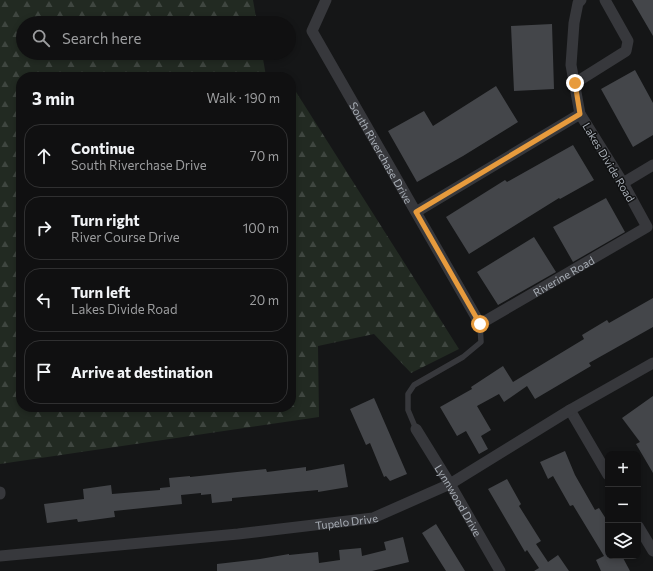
<!DOCTYPE html>
<html lang="en">
<head>
<meta charset="utf-8">
<style>
  :root { --surface:#101011; --page:#19191a; --text:#f1f3f6; --muted:#9c9d9f; --line:#303031 }
  body { margin:0; font-family:Commissioner,sans-serif; background:var(--page); color:var(--text) }
  .controls { position:absolute; right:12px; bottom:12px; display:grid; overflow:hidden; border-radius:8px; box-shadow:0 2px 6px #0003 }
  .controls button { width:36px; height:36px; display:grid; place-items:center; padding:0; border:0; border-bottom:1px solid var(--line); background:var(--surface); color:var(--text); font:20px sans-serif }
  .stop { position:absolute; width:12px; height:12px; margin:-9px; border:3px solid #e79b3d; border-radius:50%; background:#fff }
  .stop.end { background:#e79b3d; border-color:#fff; box-shadow:0 1px 4px #0008 }
  .list { margin:0; padding:0; list-style:none }
  h2 { display:flex; justify-content:space-between; align-items:center; height:52px; margin:0; padding:0 16px; font-size:17px }
  h2 small { font-size:13px; font-weight:400; color:var(--muted) }
  .list li { display:grid; grid-template-columns:26px 1fr auto; gap:12px; align-items:center; box-sizing:border-box; height:64px; margin:0 8px 8px; padding:0 8px; border:1px solid var(--line); border-radius:16px }
  .list b { display:block; font-size:15px; white-space:nowrap }
  .list p { margin:0; font-size:13px; white-space:nowrap; color:var(--muted) }
  .list em { font-size:13px; font-style:normal; color:var(--muted) }
  .icon { flex:none; width:22px; height:22px; fill:none; stroke:currentColor; stroke-width:2; stroke-linecap:round; stroke-linejoin:round }
  .map { position:relative; flex:none; width:653px; height:571px; overflow:hidden }
  .search { position:absolute; background:var(--surface); box-shadow:0 2px 6px #0003; left:16px; top:16px; width:280px; height:44px; display:flex; align-items:center; gap:10px; box-sizing:border-box; padding:0 14px; border-radius:22px; color:var(--muted); font-size:15px }
  .panel { position:absolute; background:var(--surface); box-shadow:0 2px 6px #0003; left:16px; top:72px; width:280px; height:340px; border-radius:16px }
  .map>svg:first-child { display:block }
  .forest { fill:url(#forest-firs) }
  .building { fill:#44464a }
  .lines { fill:none; stroke-linecap:round; stroke-linejoin:round }
  .lane { stroke:#37383c; stroke-width:5.5 }
  .street { stroke:#37383c; stroke-width:11 }
  .route { stroke:#e79b3d; stroke-width:5 }
  .labels { text-anchor:middle; dominant-baseline:central; stroke-width:3; stroke-linejoin:round; paint-order:stroke }
  .street-label { font-size:11px; fill:#a8aeb6; stroke:#101112 }
</style>
</head>
<body>
<div class="map">
<svg width="653" height="571" viewBox="0 0 653 571">
  <defs>
    <pattern id="forest-firs" width="22" height="20" patternUnits="userSpaceOnUse"><rect width="22" height="20" fill="#222a22"/><path d="M5 1l3.5 6h-7zM16 11l3.5 6h-7z" fill="#3f4640"/></pattern>
  </defs>
  <rect width="100%" height="100%" fill="#151617"/>
  <path class="forest" d="M0,0h253l4,23h-234v30h239l4,23 2,1h-247v330h270v-323l168,265 -48,24 -37,-39 -56,12 1,71 -319,47z"/>
  <path class="building" d="M632,0h21v36z
    M552,24l2,65 -40,2 -3,-65z
    M635,70l18,33v32l-20,12 -32,-58z
    M496,86l22,36 -55,34 -46,26 -29,-51 36,-20 9,15z
    M573,145l21,35 -34,19 -1,-1 -90,56 -23,-37 59,-37 2,2z
    M606,198l19,34 -52,30 -20,-35z
    M534,237l22,35 -58,33 -21,-33z
    M653,298v29l-64,36 2,3 -56,33 -8,-13 -23,16 -5,-8 -22,12 14,24 -10,6 7,13 -9,5 -13,-23 -9,5 -17,-29 32,-18 -1,-2 32,-21 10,16 71,-43 -2,-4 25,-15 2,3z
    M653,396v77l-17,-29 4,-2 -18,-24z
    M374,398l33,76 -17,7 -4,-5 -2,1 -14,-34 -4,2 -16,-36z
    M565,451l10,24 20,35 4,-2 9,14v34h14l8,15h-29l-5,-11 8,-4 -31,-51 -3,1 -17,-30 -5,3 -8,-17z
    M344,464l4,23 -30,5v-2l-86,8v3l-20,2 -1,-9 -10,1v-2l-20,2 1,9 -68,7 1,6 -37,5 -1,-3 -30,4 -3,-19 40,-5 -1,-10 28,-4 1,9 48,-4v-2l10,-1 -1,-9 21,-2v1l76,-8 1,3 39,-5v4z
    M507,479l14,25 -2,2 22,35 -5,3 12,18 10,-7 11,16h-35l5,-3 -12,-18 -2,2 -37,-63z
    M436,524l29,47h-19l-24,-38z
    M403,537l6,25 -37,9h-155v-7l43,-5 29,-5v1l29,-3 1,11 21,-3 -1,-10 22,-2 1,8 24,-6 -2,-8z"/>
  <g class="lines">
    <path class="lane" d="M416,429l-8,-19v-16l6,-9 49,-28 18,-15 -1,-18"/>
    <g class="street">
      <path id="s1" d="M326,0l-14,31 168,293 167,-97 -24,-44 -43,-69 -9,-49 3,-42 4,-20 3,-3"/>
      <path d="M575,83l51,-32 2,-10 -23,-41"/>
      <path d="M623,183l30,-18"/>
      <path d="M416,212l164,-98"/>
      <path d="M570,410l38,65"/>
      <path id="s2" d="M416,429l34,55 50,87"/>
      <path d="M0,494v-2"/>
      <path d="M638,526l15,25"/>
      <path id="s3" d="M0,556l238,-22 135,-16 77,-34 120,-74 83,-47"/>
    </g>
  </g>
  <g class="lines">
    <path class="route" d="M480,324l-64,-112 164,-98 -5,-31"/>
  </g>
  <g class="labels">
    <g class="street-label">
      <text stroke="none"><textPath href="#s1" startOffset="174">South Riverchase Drive</textPath></text>
      <text transform="translate(609 162) rotate(59)">Lakes Divide Road</text>
      <text stroke="none"><textPath href="#s1" startOffset="468">Riverine Road</textPath></text>
      <text stroke="none"><textPath href="#s2" startOffset="83">Lynnwood Drive</textPath></text>
      <text stroke="none"><textPath href="#s3" startOffset="348">Tupelo Drive</textPath></text>
    </g>
  </g>
</svg>
<div class="controls">
<button>+</button>
<button>−</button>
<button><svg class="icon" aria-label="layers" viewBox="0 0 24 24"><path d="M12 4l9 5-9 5-9-5zM3 14l9 5 9-5"/></svg></button>
</div>
<div class="stop" style="left:480px;top:324px"></div>
<div class="stop end" style="left:575px;top:83px"></div>
<div class="search"><svg class="icon" aria-label="search" viewBox="0 0 24 24"><circle cx="10" cy="10" r="6"/><path d="M15 15l6 6"/></svg>Search here</div>
<section class="panel">
<h2>3 min<small>Walk · 190 m</small></h2>
<ul class="list">
<li><svg class="icon" aria-label="ahead" viewBox="0 0 24 24"><path d="M12 20V5M6 11l6-6 6 6"/></svg><div><b>Continue</b><p>South Riverchase Drive</p></div><em>70 m</em></li>
<li><svg class="icon" aria-label="right" viewBox="0 0 24 24"><path d="M7 20v-9h11M14 6l5 5-5 5"/></svg><div><b>Turn right</b><p>River Course Drive</p></div><em>100 m</em></li>
<li><svg class="icon" aria-label="left" viewBox="0 0 24 24"><path d="M17 20v-9H6M10 6l-5 5 5 5"/></svg><div><b>Turn left</b><p>Lakes Divide Road</p></div><em>20 m</em></li>
<li><svg class="icon" aria-label="arrive" viewBox="0 0 24 24"><path d="M6 21V4h12l-3 4 3 4H6"/></svg><div><b>Arrive at destination</b></div></li>
</ul>
</section>
</div>
</body>
</html>
